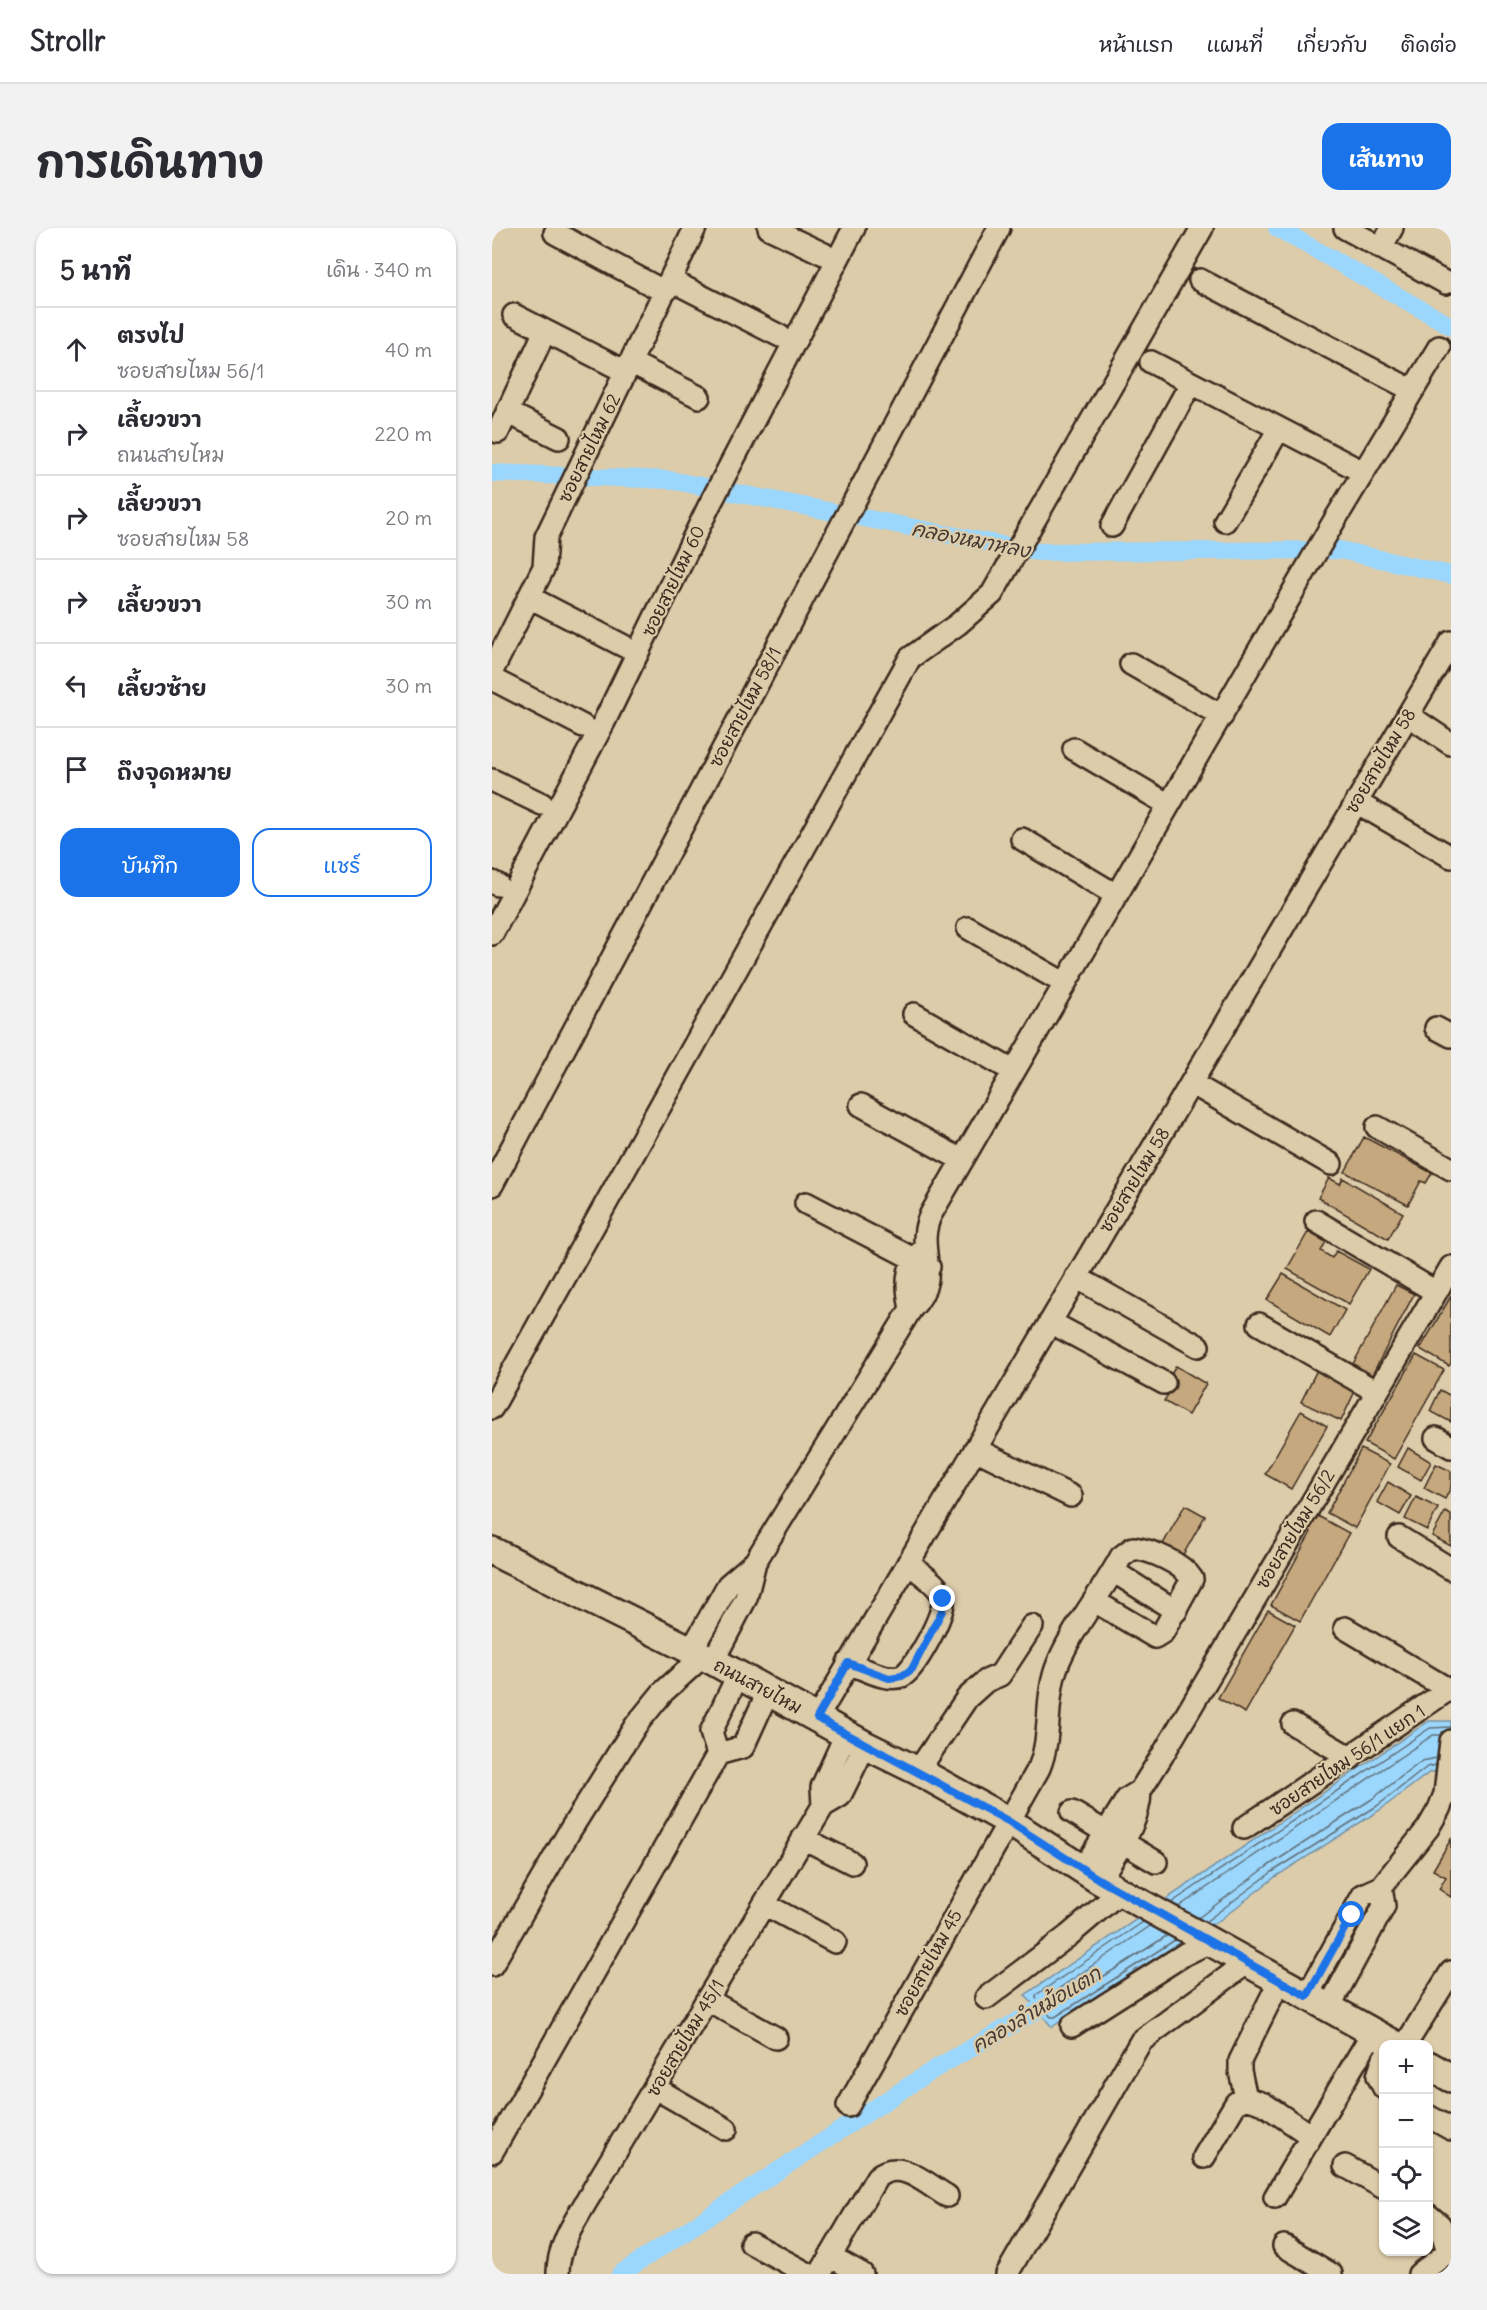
<!DOCTYPE html>
<html lang="th">
<head>
<meta charset="utf-8">
<style>
  :root { --surface:#fff; --page:#f2f2f3; --text:#2b2b33; --muted:#7c7c81; --line:#e1e1e2; --accent:#1a73e8 }
  body { margin:0; font-family:Delius,"Playpen Sans Thai",sans-serif; background:var(--page); color:var(--text) }
  .controls { position:absolute; right:18px; bottom:18px; display:grid; overflow:hidden; border-radius:12px; box-shadow:0 2px 4px #0004 }
  .controls button { width:54px; height:54px; display:grid; place-items:center; padding:0; border:0; border-bottom:2px solid var(--line); background:var(--surface); color:var(--text); font:30px sans-serif }
  .stop { position:absolute; width:18px; height:18px; margin:-14px; border:4px solid #1a73e8; border-radius:50%; background:#fff }
  .stop.end { background:#1a73e8; border-color:#fff; box-shadow:0 2px 6px #0008 }
  .list { margin:0; padding:0; list-style:none }
  h2 { display:flex; justify-content:space-between; align-items:center; height:78px; margin:0; padding:0 24px; font-size:26px }
  h2 small { font-size:20px; font-weight:400; color:var(--muted) }
  .list li { display:grid; grid-template-columns:39px 1fr auto; gap:18px; align-items:center; box-sizing:border-box; height:84px; padding:0 24px; border-top:2px solid var(--line) }
  .list b { display:block; font-size:22px; white-space:nowrap }
  .list p { margin:0; font-size:20px; white-space:nowrap; color:var(--muted) }
  .list em { font-size:20px; font-style:normal; color:var(--muted) }
  .actions { display:flex; gap:12px; padding:18px 24px }
  .actions a { flex:1; padding:14px 0; border:2px solid var(--accent); border-radius:18px; text-align:center; font-size:21px; color:var(--accent) }
  .actions .main { background:var(--accent); color:#fff }
  .icon { flex:none; width:33px; height:33px; fill:none; stroke:currentColor; stroke-width:2; stroke-linecap:round; stroke-linejoin:round }
  .map { position:relative; flex:none; width:959px; height:2046px; overflow:hidden; border-radius:18px }
  header { display:flex; align-items:center; gap:36px; box-sizing:border-box; height:84px; padding:0 30px; background:var(--surface); border-bottom:2px solid var(--line) }
  header strong { font-size:28px }
  nav { display:flex; gap:33px; margin-inline-start:auto; font-size:21px }
  .intro { display:flex; align-items:center; justify-content:space-between; box-sizing:border-box; height:144px; padding:0 36px }
  h1 { margin:0; font-size:42px }
  .button { padding:15px 27px; border-radius:18px; background:var(--accent); color:#fff; font-size:21px; font-weight:700 }
  main { display:flex; gap:36px; padding:0 36px }
  aside { flex:1; background:var(--surface); border-radius:18px; box-shadow:0 2px 4px #0004 }
  .map>svg:first-child { display:block }
  .water { fill:#9bd6fc; stroke:#7591a3; stroke-width:1.5 }
  .lines { fill:none; stroke-linecap:round; stroke-linejoin:round }
  .shore { stroke:#616f77; stroke-width:1.5 }
  .canal { stroke:#9bd6fc; stroke-width:18 }
  .building { fill:#c6a87e; stroke:#3b2a1e; stroke-width:1.5 }
  .minor-casing { stroke:#3b2a1e; stroke-width:26 }
  .major-casing { stroke:#3b2a1e; stroke-width:32 }
  .minor { stroke:#dca; stroke-width:21 }
  .major { stroke:#dca; stroke-width:27 }
  .route { stroke:#1a73e8; stroke-width:8 }
  .labels { text-anchor:middle; dominant-baseline:central; stroke-width:4.5; stroke-linejoin:round; paint-order:stroke }
  .street-label { font-size:18px; fill:#3b2a1e; stroke:#dca }
  .water-label { font-size:20px; font-style:italic; fill:#453b34; stroke:#dca }
</style>
</head>
<body>
<header>
<strong>Strollr</strong>
<nav><a>หน้าแรก</a><a>แผนที่</a><a>เกี่ยวกับ</a><a>ติดต่อ</a></nav>
</header>
<div class="intro"><h1>การเดินทาง</h1><a class="button">เส้นทาง</a></div>
<main>
<aside>
<h2>5 นาที<small>เดิน · 340 m</small></h2>
<ul class="list">
<li><svg class="icon" aria-label="ahead" viewBox="0 0 24 24"><path d="M12 20V5M6 11l6-6 6 6"/></svg><div><b>ตรงไป</b><p>ซอยสายไหม 56/1</p></div><em>40 m</em></li>
<li><svg class="icon" aria-label="right" viewBox="0 0 24 24"><path d="M7 20v-9h11M14 6l5 5-5 5"/></svg><div><b>เลี้ยวขวา</b><p>ถนนสายไหม</p></div><em>220 m</em></li>
<li><svg class="icon" aria-label="right" viewBox="0 0 24 24"><path d="M7 20v-9h11M14 6l5 5-5 5"/></svg><div><b>เลี้ยวขวา</b><p>ซอยสายไหม 58</p></div><em>20 m</em></li>
<li><svg class="icon" aria-label="right" viewBox="0 0 24 24"><path d="M7 20v-9h11M14 6l5 5-5 5"/></svg><div><b>เลี้ยวขวา</b></div><em>30 m</em></li>
<li><svg class="icon" aria-label="left" viewBox="0 0 24 24"><path d="M17 20v-9H6M10 6l-5 5 5 5"/></svg><div><b>เลี้ยวซ้าย</b></div><em>30 m</em></li>
<li><svg class="icon" aria-label="arrive" viewBox="0 0 24 24"><path d="M6 21V4h12l-3 4 3 4H6"/></svg><div><b>ถึงจุดหมาย</b></div></li>
</ul>
<div class="actions"><a class="main">บันทึก</a><a>แชร์</a></div>
</aside>
<div class="map">
<svg width="959" height="2046" viewBox="0 0 959 2046">
  <rect width="100%" height="100%" fill="#dca"/>
  <filter id="ink" filterUnits="userSpaceOnUse"><feTurbulence type="fractalNoise" baseFrequency=".0167" numOctaves="2"/><feDisplacementMap in="SourceGraphic" scale="12" xChannelSelector="R" yChannelSelector="G"/><feConvolveMatrix kernelMatrix="1 2 1 2 8 2 1 2 1" color-interpolation-filters="sRGB"/></filter>
  <g filter="url(#ink)">
    <path class="water" d="M937,1493h22v50l-21,1 -50,38 -105,67 -55,43 -87,52 -81,55 -27,-32z"/>
    <g class="lines">
      <path class="shore" d="M679,1675l259,-175 21,-1
        M686,1679l255,-172h8
        M706,1690l70,-52 104,-67 50,-38 15,-3
        M651,1694l-107,73v3l15,19h4l120,-77
        M713,1694l67,-50 105,-66 50,-39 9,-2
        M658,1698l-102,70 -1,4 9,7 112,-72"/>
      <path class="canal" d="M785,0l174,98
        M0,245l178,7 367,72 303,-2 111,25
        M128,2046l313,-204 125,-72"/>
    </g>
    <path class="building" d="M872,909l68,36 -6,10 -5,-2 -13,24 -63,-33z
      M837,950l11,6 3,-6 60,35 -15,26 -70,-41z
      M816,1004l18,10 -5,9 11,7 4,-7 33,18 -20,35 -62,-35z
      M791,1046l62,36 -15,27 -63,-37z
      M904,1057l18,9 -42,81 -19,-11z
      M959,1068v67l-2,3 -29,-17z
      M924,1127l28,15 -50,89 -29,-16z
      M684,1138l30,18 -18,31 -24,-14 10,-16 -7,-4z
      M825,1142l39,19 -15,32 -40,-19z
      M948,1162l11,6v26l-21,-11z
      M809,1183l26,15 -36,63 -26,-15z
      M916,1220l23,14 -10,18 -23,-13z
      M869,1221l29,15 -35,64 -28,-15z
      M944,1236l15,7v16l-6,12 -21,-11z
      M896,1254l23,14 -11,19 -23,-13z
      M924,1269l22,11 -11,22 -22,-11z
      M693,1277l20,11 -22,39 -20,-11z
      M953,1284l6,3v31l-19,-10z
      M824,1287l33,18 -49,88 -29,-16 40,-73 -3,-2z
      M776,1382l27,15 -50,88 -27,-15z
      M959,1611v58l-12,-8 7,-12 -13,-7z"/>
    <g class="lines">
      <defs>
        <path id="minor" d="M277,0l55,26
          M853,0l101,55
          M63,5l110,59
          M889,20l11,-20
          M178,52l110,56
          M708,52l212,110
          M22,87l112,57
          M138,134l69,35
          M659,134l212,110
          M15,184l52,26
          M6,204l47,-101
          M733,293l54,-92
          M620,298l79,-143
          M37,369l95,49
          M639,436l91,52
          M0,443l52,-104 2,-30 149,-309
          M0,451l91,47
          M916,487l43,29
          M582,521l95,56
          M0,552l50,24
          M864,574l95,55
          M530,611l94,56
          M0,654l6,3
          M476,700l96,55
          M0,706l112,-212 105,-216 145,-278
          M422,786l99,57
          M944,800l15,8
          M699,855l140,81
          M369,877l101,55
          M885,899l74,42
          M0,957l507,-957
          M314,975l123,64
          M824,993l120,71
          M584,1049l122,69
          M419,1081c-4,-20 -7,-43 11,-58
          M558,1094l114,61
          M767,1096l118,68
          M0,1180l418,-750 48,-34 34,-30 210,-366
          M944,1210l15,9
          M483,1221l96,47
          M907,1309l52,32
          M621,1343l63,40
          M853,1400l106,63
          M199,1423l37,-66 27,-23 156,-253c34,-36 2,-58 20,-95l402,-691 106,-176
          M221,1433l33,-63 9,-36
          M356,1435c15,5 38,19 54,13 12,-5 44,-63 41,-77 -2,-14 -25,-27 -35,-36
          M325,1490l634,-1076
          M801,1496l58,34
          M226,1526l-7,-22 27,-57
          M426,1543l49,-73 19,-17 14,-6 32,-49
          M331,1578l-1,-19 24,-53
          M580,1584l84,50
          M752,1600l204,-138
          M311,1610l49,25
          M591,1641l44,-70 13,-8 22,-35 289,-489
          M607,1652c17,-27 41,-57 41,-89
          M272,1676l71,38
          M0,1737l77,-133 67,-107 27,-33 40,-36
          M815,1768l56,-101 18,-8 47,-59 11,-19 6,-15 6,-53
          M494,1770l82,-62 53,-45
          M216,1772l68,38
          M836,1781l56,-103 -3,-19
          M580,1798l113,-72 27,-13
          M914,1816l45,-72
          M892,1830l-6,18 6,12
          M163,1860l71,41
          M754,1870l-6,-27v-10l40,-81
          M356,1878l191,-338c13,-31 6,-67 17,-99 13,-37 46,-76 65,-112l12,-9c18,2 49,15 59,31l-29,53 -8,5 -59,-35
          M936,1888l23,13
          M0,1924l226,-398 25,-7 25,-55
          M712,1929l32,-54 10,-5 18,6 47,32
          M853,1938l39,22
          M783,1969l98,-165
          M936,1987l12,10 8,27 3,2
          M259,2015l57,31
          M792,2018l47,28
          M338,2028l32,18
          M66,2046c-1,-31 25,-65 39,-91l226,-377 17,-10 25,-51
          M328,2046l57,-97c23,-19 48,6 70,19
          M515,2046l134,-233 107,-79
          M927,2046l29,-22 3,-6"/>
        <path id="major" d="M0,1323l221,110 152,84 53,26 90,50 91,59 295,164
          M936,1837l23,13"/>
      </defs>
      <use href="#minor" class="minor-casing"/>
      <use href="#major" class="major-casing"/>
      <use href="#minor" class="minor"/>
      <use href="#major" class="major"/>
    </g>
  </g>
  <g class="lines" filter="url(#ink)">
    <path class="route" d="M451,1371l-1,12 -30,58 -10,7 -13,2 -41,-15 -31,55 191,103 92,59 207,116 45,-81"/>
  </g>
  <g class="labels">
    <g class="street-label">
      <text transform="translate(97 220) rotate(-64)">ซอยสายไหม 62</text>
      <text transform="translate(181 353) rotate(-64)">ซอยสายไหม 60</text>
      <text transform="translate(253 479) rotate(-62)">ซอยสายไหม 58/1</text>
      <text transform="translate(888 533) rotate(-59)">ซอยสายไหม 58</text>
      <text transform="translate(642 952) rotate(-59)">ซอยสายไหม 58</text>
      <text transform="translate(803 1301) rotate(-59)">ซอยสายไหม 56/2</text>
      <text transform="translate(266 1458) rotate(28)">ถนนสายไหม</text>
      <text transform="translate(855 1532) rotate(-34)">ซอยสายไหม 56/1 แยก 1</text>
      <text transform="translate(436 1735) rotate(-61)">ซอยสายไหม 45</text>
      <text transform="translate(193 1810) rotate(-59)">ซอยสายไหม 45/1</text>
    </g>
    <g class="water-label">
      <text transform="translate(479 311) rotate(11)">คลองหมาหลง</text>
      <text transform="translate(544 1781) rotate(-31)">คลองลำหม้อแตก</text>
    </g>
  </g>
</svg>
<div class="controls">
<button>+</button>
<button>−</button>
<button><svg class="icon" aria-label="locate" viewBox="0 0 24 24"><circle cx="12" cy="12" r="6"/><path d="M12 2v4M12 18v4M2 12h4M18 12h4"/></svg></button>
<button><svg class="icon" aria-label="layers" viewBox="0 0 24 24"><path d="M12 4l9 5-9 5-9-5zM3 14l9 5 9-5"/></svg></button>
</div>
<div class="stop" style="left:860px;top:1687px"></div>
<div class="stop end" style="left:451px;top:1371px"></div>
</div>
</main>
</body>
</html>
